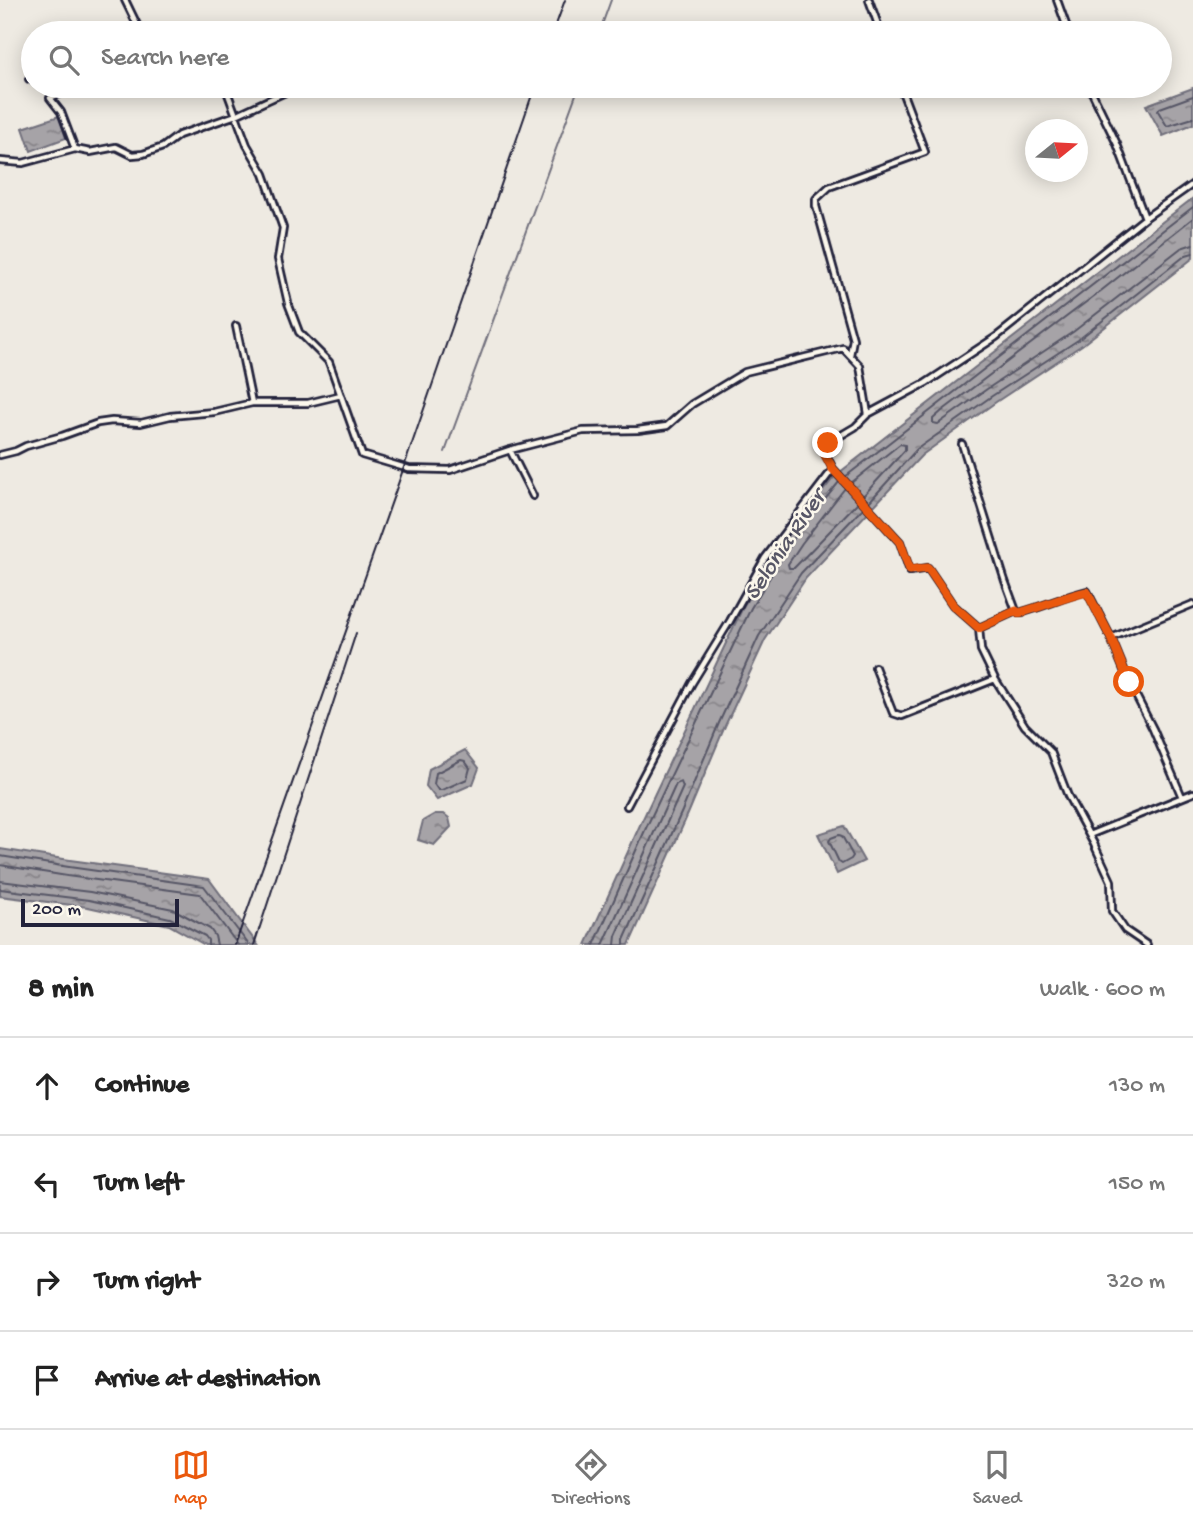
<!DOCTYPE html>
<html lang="en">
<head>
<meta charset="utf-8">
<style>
  :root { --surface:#fff; --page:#f2f2f2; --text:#222; --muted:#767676; --line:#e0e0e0; --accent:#ea580c }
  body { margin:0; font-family:"Gochi Hand",sans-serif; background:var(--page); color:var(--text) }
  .compass { position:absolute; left:1025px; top:119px; width:63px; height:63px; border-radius:50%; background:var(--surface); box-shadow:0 4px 18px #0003; rotate:72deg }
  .scale { position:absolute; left:21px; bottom:18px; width:158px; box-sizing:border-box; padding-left:7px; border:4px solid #22223b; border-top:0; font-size:19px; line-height:24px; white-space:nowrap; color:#22223b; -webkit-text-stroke:5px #fbf7ec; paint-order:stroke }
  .stop { position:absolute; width:21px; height:21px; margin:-16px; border:5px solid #ea580c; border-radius:50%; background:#fff }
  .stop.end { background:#ea580c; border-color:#fff; box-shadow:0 2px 7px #0008 }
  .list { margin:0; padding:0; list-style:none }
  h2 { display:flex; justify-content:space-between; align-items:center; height:91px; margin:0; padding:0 28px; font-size:30px }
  h2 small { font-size:23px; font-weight:400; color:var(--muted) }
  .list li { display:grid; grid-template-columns:46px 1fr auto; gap:21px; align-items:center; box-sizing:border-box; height:98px; padding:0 28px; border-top:2px solid var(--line) }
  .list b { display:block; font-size:26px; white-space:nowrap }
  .list em { font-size:23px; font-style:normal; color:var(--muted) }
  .icon { flex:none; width:38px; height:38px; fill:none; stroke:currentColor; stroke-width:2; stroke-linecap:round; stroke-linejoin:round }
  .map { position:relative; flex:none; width:1193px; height:945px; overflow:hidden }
  .search { position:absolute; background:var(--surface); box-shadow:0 4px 18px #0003; left:21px; right:21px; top:21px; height:77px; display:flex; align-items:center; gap:18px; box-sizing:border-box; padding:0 24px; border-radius:38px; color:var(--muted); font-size:26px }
  .sheet { height:483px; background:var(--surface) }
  nav { display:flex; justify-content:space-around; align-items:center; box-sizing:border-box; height:98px; border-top:2px solid var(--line); background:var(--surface); font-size:19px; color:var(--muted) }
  nav a { display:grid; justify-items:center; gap:4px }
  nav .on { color:var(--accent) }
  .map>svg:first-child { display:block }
  .water { fill:url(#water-ripples); stroke:#716f7c; stroke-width:2 }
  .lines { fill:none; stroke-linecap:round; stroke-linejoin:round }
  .shore { stroke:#575666; stroke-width:2 }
  .stream { stroke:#716f7c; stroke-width:2 }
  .minor-casing { stroke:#22223b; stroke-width:10 }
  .minor { stroke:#fbf7ec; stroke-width:4.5 }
  .rail { stroke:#22223b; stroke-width:2 }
  .route { stroke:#ea580c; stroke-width:9 }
  .labels { text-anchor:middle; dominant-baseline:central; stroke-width:5; stroke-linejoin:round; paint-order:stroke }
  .water-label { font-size:24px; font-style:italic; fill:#575666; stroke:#fbf7ec }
</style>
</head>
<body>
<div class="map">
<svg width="1193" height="945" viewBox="0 0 1193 945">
  <defs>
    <pattern id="water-ripples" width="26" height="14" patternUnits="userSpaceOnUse" patternTransform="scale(1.75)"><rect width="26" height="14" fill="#a6a3a7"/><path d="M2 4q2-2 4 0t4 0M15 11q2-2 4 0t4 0" fill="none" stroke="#878489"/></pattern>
  </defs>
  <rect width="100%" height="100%" fill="#eeeae2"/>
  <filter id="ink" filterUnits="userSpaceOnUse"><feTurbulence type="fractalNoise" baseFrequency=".0143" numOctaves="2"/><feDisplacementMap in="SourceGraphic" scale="14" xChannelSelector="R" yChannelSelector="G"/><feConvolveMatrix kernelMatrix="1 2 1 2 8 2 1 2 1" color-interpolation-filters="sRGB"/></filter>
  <g filter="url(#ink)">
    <path class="water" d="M1193,88v36l-30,12 -17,-31z
      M59,116l7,22 -35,13 -8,-23z
      M1193,198v60l-111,87 -86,57 -74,53 -116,123 -41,62 -40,86 -37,88 -59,131h-43l54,-120 104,-220 44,-71 47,-58z
      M465,750l14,18 -6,16 -36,16 -11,-14 3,-17z
      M435,814h9l5,4 2,9 -17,18 -16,-5 5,-19z
      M844,826l20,35 -27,13 -19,-40z
      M0,849l70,11 139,19 49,66h-53l-36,-20 -81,-18 -88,-11z"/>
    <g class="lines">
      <path class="shore" d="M1193,96l-33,12 -2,3 9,15 26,-8
        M1193,218l-91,72 -160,121 -9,8v4l5,1 49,-35 86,-57 108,-84 12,-4
        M845,477l348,-270
        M851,483l49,-39 5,1v5l-42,46
        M845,488l-43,55 -14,21 1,4h5l64,-66
        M869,502l48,-53 75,-53 86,-56 108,-85 7,-2
        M461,760l4,1 5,7 -3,11 -25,11h-4l-4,-6 2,-11z
        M839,835l3,1 11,20 -2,3 -9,5 -3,-2 -10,-21 2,-3z
        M0,856l69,11 135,19 45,59
        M0,865l67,11 133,18 38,51
        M0,881l90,11 83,17 37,20 5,7 2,9
        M0,889l89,11 81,18 35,18 3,4v5
        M594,945l52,-117 105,-220 43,-70 45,-56
        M603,945l73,-161 5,-2 2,5 -67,149 -1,9
        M624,945v-5l58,-129 37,-88 40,-87 42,-63 62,-65"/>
      <path class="stream" d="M599,33l12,-33
        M445,452l134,-366"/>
      <defs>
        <path id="minor" d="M125,0l16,33
          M869,0l12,33
          M1057,0l12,33
          M29,79l4,-1
          M57,86l2,8 -9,4 11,14 14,37
          M225,86l22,59 17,29 19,54 -5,31 10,44 11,29 30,30 33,93 47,14 41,1 60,-20 73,-19 55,-1 29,-4 25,-22 53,-32 98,-24 17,18 8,48 -13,13 -27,16 -2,12 7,14 67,73 10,29 18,-3 25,37 26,23 2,22 14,29 30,47 26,26 17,44 26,48 17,37 1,30 13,19 22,15
          M1089,86l28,58 28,74
          M0,161l23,2 52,-14 15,3 26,-5 16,8 11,-1 20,-7 16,-12 57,-20 56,-26 13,-3
          M236,326l16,77
          M850,355l3,-16 -37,-133v-7l13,-12 96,-35 -25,-66
          M868,414l58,-31 70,-46 149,-119 48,-34
          M962,444l43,137 11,30 3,2c23,-6 44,-16 68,-22l24,47 18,44 24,47 29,68
          M510,450l23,46
          M0,455l16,-4 10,-5 36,-10 36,-13 14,-2 29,2 29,-7 44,-4 38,-9h56l33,-8
          M979,628l37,-17
          M1111,638l82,-34
          M875,667l18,46 9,3 93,-37
          M627,806l65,-123 38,-62 35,-63 68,-89
          M1089,835l104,-42"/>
      </defs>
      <use href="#minor" class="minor-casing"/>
      <use href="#minor" class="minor"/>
      <path class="rail" d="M553,33l12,-33
        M235,945l169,-478 131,-381
        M254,945l102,-312"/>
    </g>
  </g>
  <g class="lines" filter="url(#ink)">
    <path class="route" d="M828,443l-3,12 8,14 67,73 10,28 18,-2 25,37 26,23 37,-17 3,2c23,-6 44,-16 68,-21l24,46 18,44"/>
  </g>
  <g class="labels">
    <g class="water-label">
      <text transform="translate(786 546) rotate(-56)">Selonia River</text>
    </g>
  </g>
</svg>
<svg class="compass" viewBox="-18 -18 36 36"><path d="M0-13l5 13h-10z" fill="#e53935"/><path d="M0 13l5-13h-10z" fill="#767676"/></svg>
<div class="scale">200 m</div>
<div class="stop" style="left:1129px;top:682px"></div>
<div class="stop end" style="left:828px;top:443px"></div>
<div class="search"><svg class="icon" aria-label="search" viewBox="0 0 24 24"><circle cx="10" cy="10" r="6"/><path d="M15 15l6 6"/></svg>Search here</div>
</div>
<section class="sheet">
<h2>8 min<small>Walk · 600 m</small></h2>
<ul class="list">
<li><svg class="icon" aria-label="ahead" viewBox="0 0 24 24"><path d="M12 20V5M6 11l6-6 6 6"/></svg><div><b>Continue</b></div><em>130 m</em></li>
<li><svg class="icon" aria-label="left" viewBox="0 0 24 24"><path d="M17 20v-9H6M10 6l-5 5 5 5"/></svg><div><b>Turn left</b></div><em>150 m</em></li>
<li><svg class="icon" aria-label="right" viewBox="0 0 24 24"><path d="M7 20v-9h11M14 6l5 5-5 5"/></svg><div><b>Turn right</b></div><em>320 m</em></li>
<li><svg class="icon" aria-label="arrive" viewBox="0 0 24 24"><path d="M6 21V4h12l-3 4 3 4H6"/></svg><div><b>Arrive at destination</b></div></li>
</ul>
</section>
<nav>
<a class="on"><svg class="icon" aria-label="map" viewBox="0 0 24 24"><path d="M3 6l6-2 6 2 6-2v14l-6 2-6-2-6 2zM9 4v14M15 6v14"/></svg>Map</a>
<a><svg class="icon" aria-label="directions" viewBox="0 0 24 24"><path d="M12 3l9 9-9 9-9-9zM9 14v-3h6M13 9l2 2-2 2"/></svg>Directions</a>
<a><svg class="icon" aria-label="saved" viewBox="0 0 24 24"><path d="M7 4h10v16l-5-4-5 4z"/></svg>Saved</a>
</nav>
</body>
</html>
